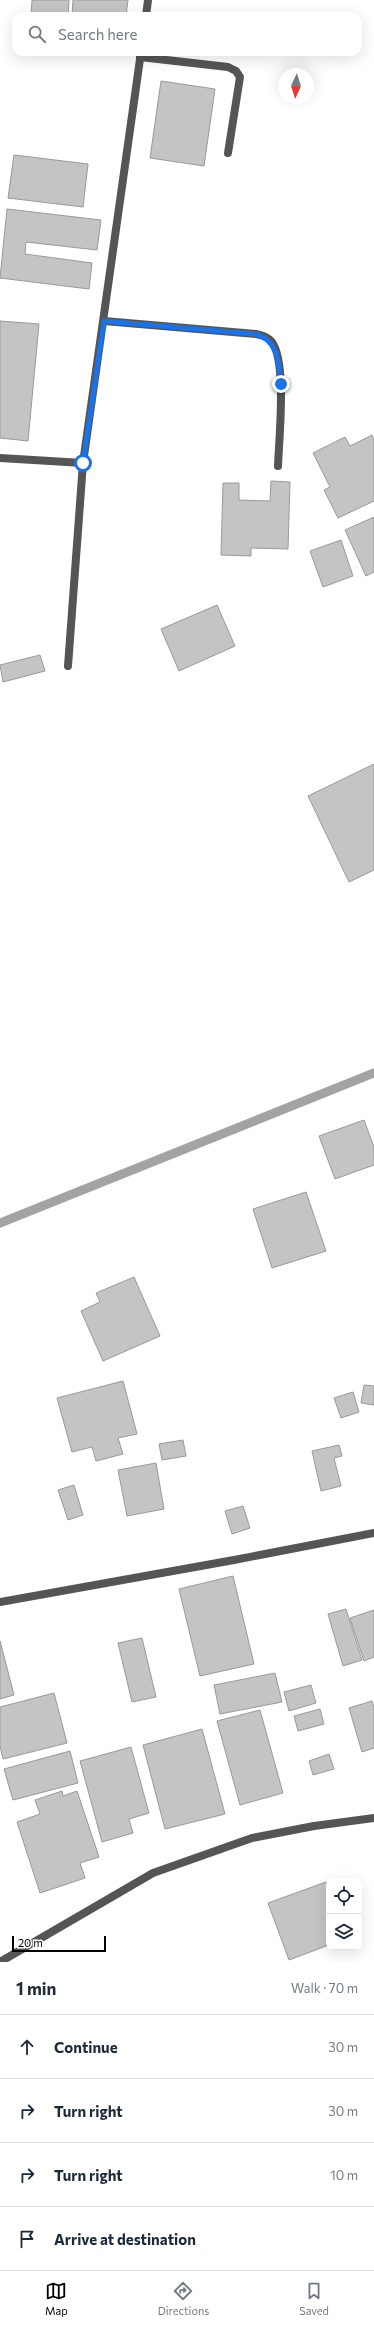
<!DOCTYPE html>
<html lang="en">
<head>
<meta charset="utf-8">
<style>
  :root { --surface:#fff; --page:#f6f6f7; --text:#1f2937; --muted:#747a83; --line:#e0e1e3; --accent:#000 }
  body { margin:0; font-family:Commissioner,sans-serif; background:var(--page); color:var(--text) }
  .controls { position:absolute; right:12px; bottom:12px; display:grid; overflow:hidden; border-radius:8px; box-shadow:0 4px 16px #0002 }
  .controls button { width:36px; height:36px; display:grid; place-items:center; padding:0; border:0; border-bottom:1px solid var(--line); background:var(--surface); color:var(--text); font:20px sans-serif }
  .compass { position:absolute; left:278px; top:68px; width:36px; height:36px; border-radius:50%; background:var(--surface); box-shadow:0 4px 16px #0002; rotate:184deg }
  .scale { position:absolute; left:12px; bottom:10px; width:94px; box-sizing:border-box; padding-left:4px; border:2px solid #000; border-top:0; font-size:11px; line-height:14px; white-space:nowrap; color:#000; -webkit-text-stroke:3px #fff; paint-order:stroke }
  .stop { position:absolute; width:12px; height:12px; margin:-9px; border:3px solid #1a73e8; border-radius:50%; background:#fff }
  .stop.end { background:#1a73e8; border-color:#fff; box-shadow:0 1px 4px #0008 }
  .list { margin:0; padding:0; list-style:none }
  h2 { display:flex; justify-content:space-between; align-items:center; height:52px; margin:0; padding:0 16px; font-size:17px }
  h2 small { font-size:13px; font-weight:400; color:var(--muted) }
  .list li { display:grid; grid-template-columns:26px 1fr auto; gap:12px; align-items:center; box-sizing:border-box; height:64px; padding:0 16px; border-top:1px solid var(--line) }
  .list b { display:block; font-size:15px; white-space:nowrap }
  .list em { font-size:13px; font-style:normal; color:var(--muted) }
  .icon { flex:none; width:22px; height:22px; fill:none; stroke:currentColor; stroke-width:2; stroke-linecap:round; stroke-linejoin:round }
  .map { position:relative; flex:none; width:374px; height:1962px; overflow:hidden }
  .search { position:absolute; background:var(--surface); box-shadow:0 4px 16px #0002; left:12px; right:12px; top:12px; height:44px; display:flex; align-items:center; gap:10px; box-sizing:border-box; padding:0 14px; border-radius:12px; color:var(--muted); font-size:15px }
  .sheet { height:308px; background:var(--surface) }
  nav { display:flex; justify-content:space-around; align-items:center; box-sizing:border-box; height:56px; border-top:1px solid var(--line); background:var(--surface); font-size:11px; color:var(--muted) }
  nav a { display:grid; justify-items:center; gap:2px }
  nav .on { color:var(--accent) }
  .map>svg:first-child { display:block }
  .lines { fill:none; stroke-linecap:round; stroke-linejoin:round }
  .stream { stroke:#a3a3a3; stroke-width:9 }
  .building { fill:#c4c4c4; stroke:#999 }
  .lane { stroke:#555; stroke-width:8 }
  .street { stroke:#555; stroke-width:8 }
  .route { stroke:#1a73e8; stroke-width:5 }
</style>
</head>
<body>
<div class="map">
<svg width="374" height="1962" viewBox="0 0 374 1962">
  <rect width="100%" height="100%" fill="#fff"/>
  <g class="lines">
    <path class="stream" d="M0,1223l374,-150"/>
  </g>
  <path class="building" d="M32,0h37l-1,16h-37z
    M73,0h55l-2,16h-54z
    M161,81l54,8 -11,77 -54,-8z
    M14,155l74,9 -5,43 -75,-9z
    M7,209l94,11 -4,30 -71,-8 -1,12 67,9 -3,26 -89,-11z
    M0,321l39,3 -11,117 -28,-3z
    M372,435l2,5v61l-36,17 -14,-28 6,-3 -17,-34 32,-16 5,9z
    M271,481l19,1 -2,67 -37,-1v8l-30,-1 2,-72h16v17l31,1z
    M374,517v55l-8,4 -21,-46z
    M341,540l12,36 -30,11 -13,-36z
    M217,605l18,41 -56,25 -18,-42z
    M40,655l5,16 -42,11 -3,-17z
    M374,764v106l-25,12 -41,-86z
    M364,1120l10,27v18l-39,14 -16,-43z
    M306,1192l20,59 -54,17 -19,-59z
    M134,1277l26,59 -57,25 -22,-50 19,-9 -4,-9z
    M123,1381l14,53 -19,4 5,16 -27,7 -4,-14 -20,5 -15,-54z
    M364,1385l10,1v19l-13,-2z
    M353,1392l6,20 -18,6 -7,-20z
    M183,1440l3,16 -24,4 -3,-16z
    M339,1445l3,11 -8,2 7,28 -20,5 -9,-40z
    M156,1463l8,46 -37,7 -9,-46z
    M74,1485l9,30 -15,5 -10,-30z
    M243,1506l7,22 -18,6 -7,-23z
    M233,1576l21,88 -54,12 -21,-87z
    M346,1609l16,51 -19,6 -15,-52z
    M374,1610v47l-10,4 -14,-43z
    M142,1638l14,59 -24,5 -14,-59z
    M0,1641l14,54 -14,4z
    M275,1673l7,29 -62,12 -6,-29z
    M311,1685l5,18 -27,8 -5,-19z
    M54,1693l13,50 -64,16 -3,-13v-39z
    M372,1701l2,7v40l-12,4 -13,-44z
    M320,1709l4,15 -26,7 -4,-15z
    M260,1710l23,83 -43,12 -23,-84z
    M202,1729l23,85 -60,15 -22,-84z
    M131,1747l18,66 -20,6 4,14 -31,9 -22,-81z
    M70,1751l8,32 -65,17 -9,-31z
    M329,1754l5,15 -21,6 -4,-14z
    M62,1791l1,5 14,-5 22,66 -19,6 5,15 -45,15 -23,-71 23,-8 -5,-14z
    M326,1882l3,9v54l-40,15 -21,-57z"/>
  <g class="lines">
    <path class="lane" d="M140,57l88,10 8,4 4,6 -12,76
      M104,321l152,13c6,1 12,3 16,8 15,21 7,96 6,124
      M0,458l83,5"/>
    <path class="street" d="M146,16l2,-16
      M68,666l15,-203 58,-411
      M0,1602l234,-42 140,-27
      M0,1962l153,-89 99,-35 62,-12 60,-8"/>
  </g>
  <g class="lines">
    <path class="route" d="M83,463l21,-142 152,13c23,7 22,29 25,50"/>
  </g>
</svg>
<div class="controls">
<button><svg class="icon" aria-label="locate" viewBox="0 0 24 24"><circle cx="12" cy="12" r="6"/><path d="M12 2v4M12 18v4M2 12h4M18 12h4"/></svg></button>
<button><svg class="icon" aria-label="layers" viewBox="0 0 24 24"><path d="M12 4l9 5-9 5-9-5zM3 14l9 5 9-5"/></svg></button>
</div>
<svg class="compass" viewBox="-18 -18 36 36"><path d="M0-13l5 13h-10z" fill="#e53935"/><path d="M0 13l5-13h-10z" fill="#747a83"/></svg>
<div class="scale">20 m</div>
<div class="stop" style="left:83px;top:463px"></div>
<div class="stop end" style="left:281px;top:384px"></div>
<div class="search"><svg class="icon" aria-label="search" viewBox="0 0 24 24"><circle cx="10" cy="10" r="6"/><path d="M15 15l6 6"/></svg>Search here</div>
</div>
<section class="sheet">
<h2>1 min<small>Walk · 70 m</small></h2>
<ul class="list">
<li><svg class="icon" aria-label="ahead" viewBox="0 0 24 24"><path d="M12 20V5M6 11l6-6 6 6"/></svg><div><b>Continue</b></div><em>30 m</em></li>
<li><svg class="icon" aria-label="right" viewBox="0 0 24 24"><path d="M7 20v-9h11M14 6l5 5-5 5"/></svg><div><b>Turn right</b></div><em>30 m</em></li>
<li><svg class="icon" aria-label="right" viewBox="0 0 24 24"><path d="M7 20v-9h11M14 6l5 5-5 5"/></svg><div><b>Turn right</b></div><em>10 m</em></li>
<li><svg class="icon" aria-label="arrive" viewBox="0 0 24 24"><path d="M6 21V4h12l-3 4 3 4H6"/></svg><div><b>Arrive at destination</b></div></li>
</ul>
</section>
<nav>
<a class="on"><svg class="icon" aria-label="map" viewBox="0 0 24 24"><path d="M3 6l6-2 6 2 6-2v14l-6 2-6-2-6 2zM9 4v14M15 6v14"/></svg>Map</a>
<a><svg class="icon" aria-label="directions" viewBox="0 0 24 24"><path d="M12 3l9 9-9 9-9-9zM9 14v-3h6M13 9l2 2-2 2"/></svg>Directions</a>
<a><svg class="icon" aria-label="saved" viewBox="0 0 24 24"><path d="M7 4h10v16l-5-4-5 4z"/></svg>Saved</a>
</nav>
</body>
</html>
